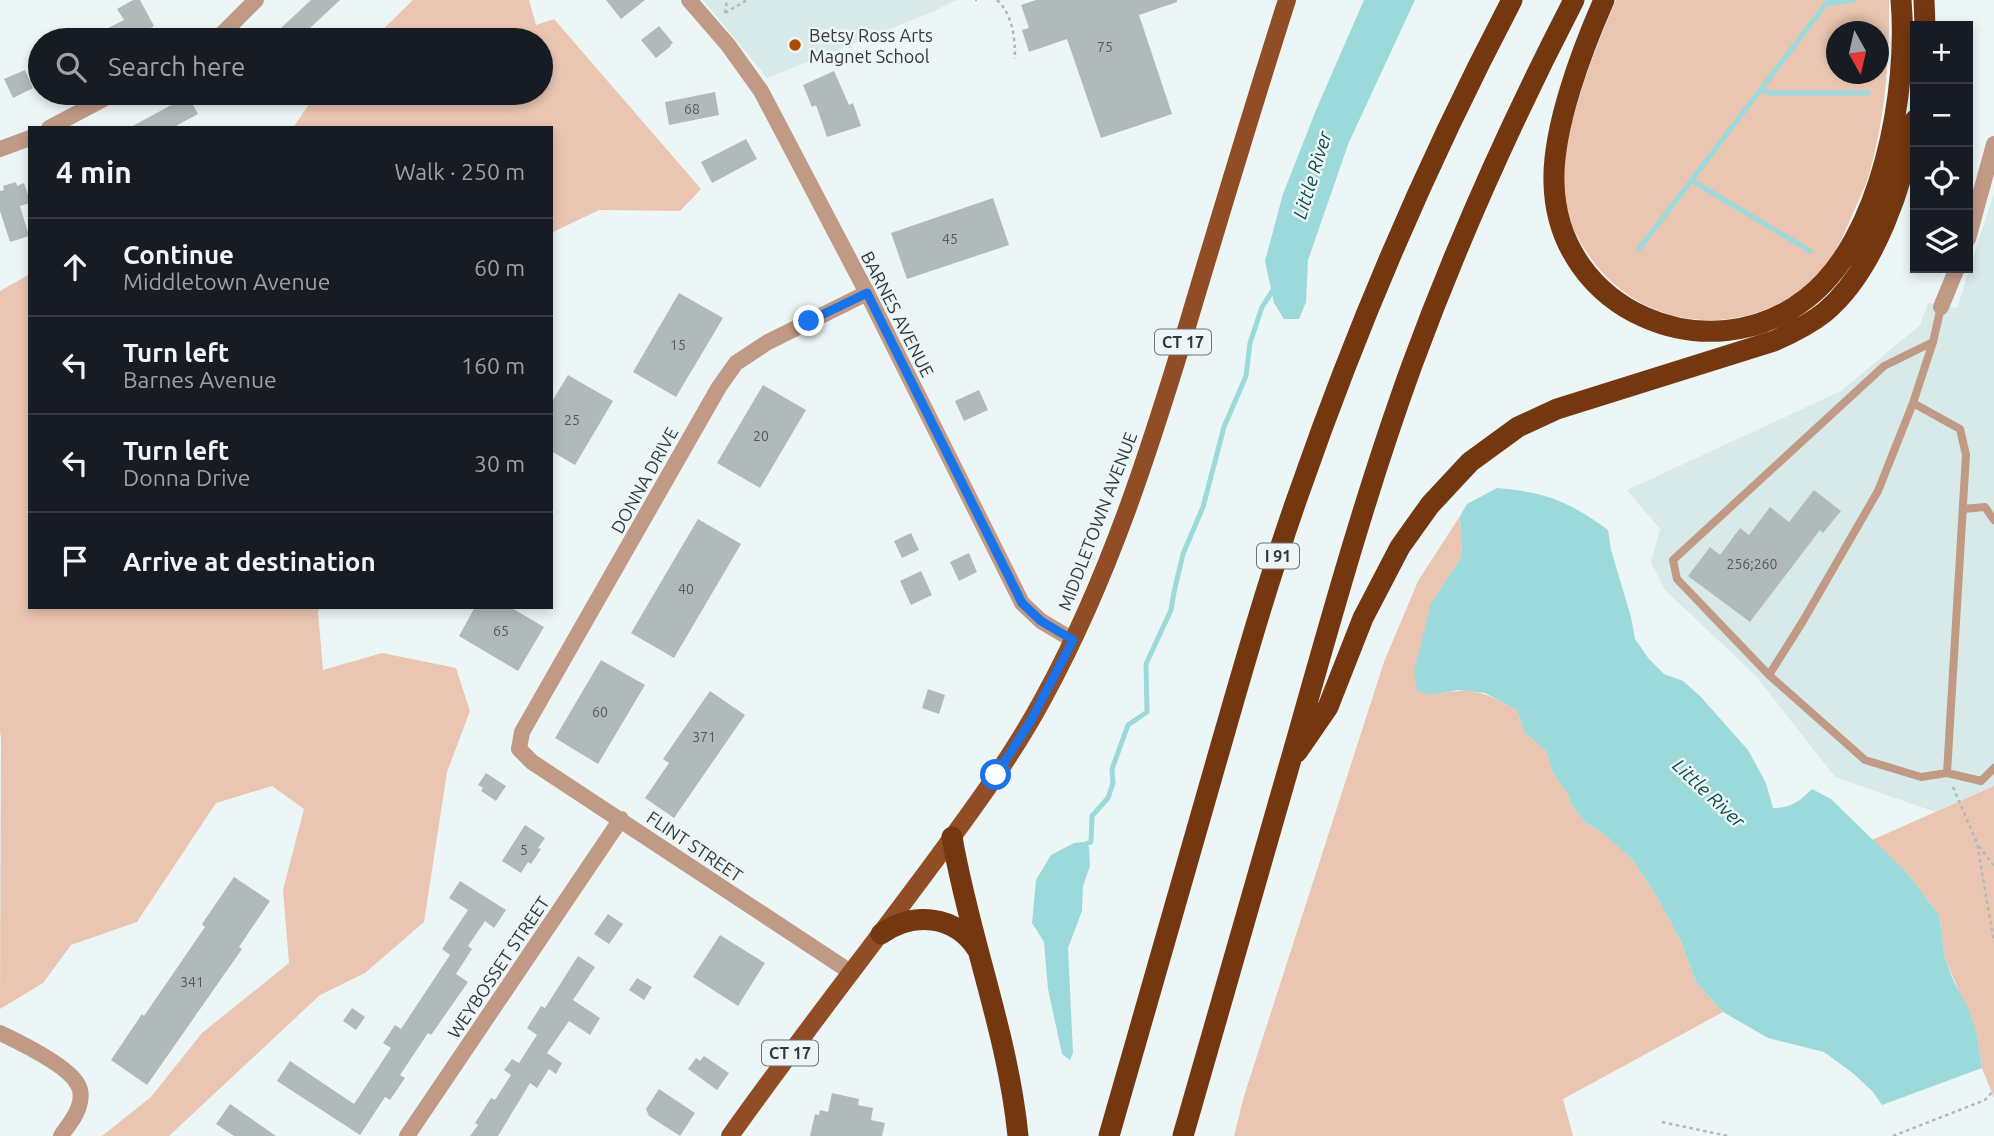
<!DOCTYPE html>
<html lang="en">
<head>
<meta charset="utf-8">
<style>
  :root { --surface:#171b24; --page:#242831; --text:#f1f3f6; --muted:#9ea1a6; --line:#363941 }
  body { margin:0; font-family:Ubuntu,sans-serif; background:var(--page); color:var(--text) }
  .controls { position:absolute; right:21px; top:21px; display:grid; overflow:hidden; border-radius:0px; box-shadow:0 4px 10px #0003 }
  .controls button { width:63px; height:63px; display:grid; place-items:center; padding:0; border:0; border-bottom:2px solid var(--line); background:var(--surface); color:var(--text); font:35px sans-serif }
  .compass { position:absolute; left:1826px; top:21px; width:63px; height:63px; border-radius:50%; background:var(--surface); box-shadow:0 4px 10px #0003; rotate:172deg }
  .stop { position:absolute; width:21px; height:21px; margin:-16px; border:5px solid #1a73e8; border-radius:50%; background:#fff }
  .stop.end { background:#1a73e8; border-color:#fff; box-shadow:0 2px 7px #0008 }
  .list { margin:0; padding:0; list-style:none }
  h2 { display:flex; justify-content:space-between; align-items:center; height:91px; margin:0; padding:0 28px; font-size:30px }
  h2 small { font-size:23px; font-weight:400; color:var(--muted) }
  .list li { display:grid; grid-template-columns:46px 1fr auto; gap:21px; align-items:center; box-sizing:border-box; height:98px; padding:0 28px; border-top:2px solid var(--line) }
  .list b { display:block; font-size:26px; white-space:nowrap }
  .list p { margin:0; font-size:23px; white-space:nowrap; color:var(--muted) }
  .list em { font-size:23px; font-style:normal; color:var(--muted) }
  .icon { flex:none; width:38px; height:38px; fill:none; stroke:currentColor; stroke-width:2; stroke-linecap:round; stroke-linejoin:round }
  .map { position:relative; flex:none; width:1994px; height:1136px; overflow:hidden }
  .search { position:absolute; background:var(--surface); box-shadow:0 4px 10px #0003; left:28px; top:28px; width:525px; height:77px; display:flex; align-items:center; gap:18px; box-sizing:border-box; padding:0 24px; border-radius:38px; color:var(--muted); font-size:26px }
  .panel { position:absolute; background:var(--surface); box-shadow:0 4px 10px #0003; left:28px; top:126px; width:525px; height:483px; border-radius:0px }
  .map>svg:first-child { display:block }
  .built { fill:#d8e9e9 }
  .green { fill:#eac5b2; fill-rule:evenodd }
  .water { fill:#9bd9db }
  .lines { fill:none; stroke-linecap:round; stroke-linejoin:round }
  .stream { stroke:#9bd9db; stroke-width:5 }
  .building { fill:#b1baba }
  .path { stroke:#b1b8b8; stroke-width:2.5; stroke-dasharray:3.5 3.5; stroke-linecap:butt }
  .lane { stroke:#c19a86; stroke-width:8 }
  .street { stroke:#c19a86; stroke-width:16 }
  .primary { stroke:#904d26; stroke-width:18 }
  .highway { stroke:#743710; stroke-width:21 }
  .route { stroke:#1a73e8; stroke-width:9 }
  .poi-dot { fill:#ab4c00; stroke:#edf6f6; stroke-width:2.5 }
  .labels { text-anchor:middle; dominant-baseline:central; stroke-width:5; stroke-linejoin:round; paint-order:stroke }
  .number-label { font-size:14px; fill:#535858 }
  .shield { fill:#edf6f6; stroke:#6c7171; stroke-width:2 }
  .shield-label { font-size:16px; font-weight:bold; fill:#343838 }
  .poi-label { font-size:18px; fill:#343838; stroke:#edf6f6; text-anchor:start }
  .street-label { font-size:18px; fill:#343838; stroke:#edf6f6 }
  .water-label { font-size:19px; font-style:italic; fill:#0e4749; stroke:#edf6f6 }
</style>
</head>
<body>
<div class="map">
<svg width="1994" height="1136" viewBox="0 0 1994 1136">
  <rect width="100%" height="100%" fill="#edf6f6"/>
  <path class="built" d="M703,0h254l-25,12 -165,66z
    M1994,193v593l-59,26 -100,-35 -79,-101 -91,-86 -14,-27 9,-34 -33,-39 214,-99 79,-66 8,-22 29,5z"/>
  <path class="green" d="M413,0h116l7,25 18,-6 147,170 -21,22 -81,-1 -48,23v-105h-258l16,-24 11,-11h221v-53h-169z
    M1616,0h273c1,60 -4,120 -21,178 -4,12 -10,23 -15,35 -8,19 -16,39 -30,55 -60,71 -170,69 -227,-3 -17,-21 -29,-45 -32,-72 -6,-53 31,-144 52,-193zM1836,32h42v42h-42z
    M30,274v333h290l-2,5 5,58 59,-17 74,15 14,43 -23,61 -23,150 -59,51 -45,22 -151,141h-67l49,-39 51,-64 87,-70 -6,-73 21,-81 -32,-23 -56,17 -79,119 -66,23 -28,38 -43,26 1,-270 -1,-8v-440z
    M1460,516l2,40 -31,47 1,92c41,-8 49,-4 85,15l7,22 22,19 7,22 14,20 5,13 14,17 14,8 33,29 24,37 25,47 14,38 27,30 -160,87 10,37h-339l10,-40 140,-434 34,-81z
    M1994,786v312l-12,-30 -5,-34 -32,-76 -6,-43 -30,-40 -37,-35z"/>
  <path class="water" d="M1364,0h51l-66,142 -41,118 -2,42 -7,17h-15l-10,-16 -9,-42 18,-67 33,-84z
    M1497,488c48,4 73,14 111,42l3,20 20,67 4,22 14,20 15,15 19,7 17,15 48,54 18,33 7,25c17,1 28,-8 39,-19l19,10 78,76 30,40 6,43 9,24 14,26 9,26 5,34 -100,37 -9,-13 -19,-18 -30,-22 -56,-14 -45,-26 -27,-30 -14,-38 -25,-47 -24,-37 -33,-29 -14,-8 -14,-17 -5,-13 -14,-20 -7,-22 -22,-19 -7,-22 -32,-17 -27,-3 -26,5 -15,-4 -3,-19 17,-69 31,-47 -2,-40 7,-12z
    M1083,842l6,5 1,19 -7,20 -1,25 -14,37 5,105 -3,7 -8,-6 -14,-65 -4,-47 -12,-19 4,-43 15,-25 23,-12z"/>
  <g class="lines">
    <path class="stream" d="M1826,4l28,-4
      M1761,89l9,4h98
      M1691,180l119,71
      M1639,249l190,-249
      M1081,846l10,-4 1,-26 16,-18 5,-15 -1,-14 16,-44 19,-13 -1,-48 25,-54 3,-18 9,-38 20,-47 21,-80 22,-51 4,-33 12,-36 13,-20"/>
  </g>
  <path class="building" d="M133,0h7l14,26 -23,14h-46l39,-20 -7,-11z
    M311,0h29l-30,28 2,2 -10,10h-12l-8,-8 2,-1 -3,-3z
    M606,0h39l-24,19z
    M1036,0h141v2l-38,13 33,99 -71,24 -34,-99 -38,13 -7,-22 7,-2 -8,-23z
    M659,26l14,17 -3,2 1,1 -15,12 -15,-18z
    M25,70l8,18 -20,10 -9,-19z
    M834,71l15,34 4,-2 8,23 -34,11 -11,-32 -4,2 -9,-22z
    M715,92l4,23 -50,10 -4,-23z
    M188,96l10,18 -26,14h-43z
    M746,139l11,20 -45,24 -11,-21z
    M16,182l1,4 7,-3 6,18v2l-10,3 9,30 -19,6 -10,-31v-20l4,-1 -1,-4z
    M993,198l16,47 -102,34 -16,-46z
    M679,293l44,25 -47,79 -43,-25z
    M568,375l45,26 -38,64 -24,-14v-48z
    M763,385l43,25 -46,78 -43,-25z
    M979,390l9,20 -24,11 -9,-20z
    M1814,490l27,21 -18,22 -3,-3 -70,92 -62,-46 22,-29 10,8 20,-27 9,7 21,-28 19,15z
    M698,519l43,25 -67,114 -43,-25z
    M911,533l8,17 -17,8 -8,-17z
    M969,553l8,19 -18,9 -9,-19z
    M921,571l11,24 -21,10 -11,-24z
    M475,607h35l34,20 -26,44 -59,-35z
    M601,660l44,25 -47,79 -43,-26z
    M928,689l17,6 -6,19 -17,-6z
    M710,691l35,24 -71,103 -29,-20 24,-35 -6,-4z
    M486,773l20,13 -10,15 -15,-10 2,-3 -5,-3z
    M525,825l20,13 -7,10 3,1 -10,15 -3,-2 -7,11 -19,-12z
    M234,877l36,24 -31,46 3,2 -95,136 -36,-25 31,-46 2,2 61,-89 -3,-3z
    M460,881l46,29 -12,18 -9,-7 -17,25 4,3 -16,25 12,8 -32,46 -5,7 -3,-2 -28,42 5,3 -15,22 -5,-3 -25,38 -83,-54 13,-20 64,43 37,-56 -8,-5 12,-18 6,4 49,-74 -8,-6 26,-39 -19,-12z
    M608,914l15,10 -14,20 -15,-10z
    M720,935l45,28 -27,43 -45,-29z
    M578,956l17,11 -22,33 27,18 -10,17 -21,-14 -22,32 15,10 -6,11 -7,-5 -12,19 -7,-5 -32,53h-28l8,-11 -3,-2 16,-25 4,2 16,-25 -7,-5 8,-11 7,4 18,-28 -10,-7 14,-22 4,2z
    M637,978l15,9 -8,13 -15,-10z
    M352,1008l13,9 -9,13 -13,-9z
    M704,1056l25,17 -12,17 -29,-21 8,-11 4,3z
    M659,1089l36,24 -15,23 -31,-20 -3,-7z
    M832,1093l27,6 -1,6 15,3 -2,12 14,3 -3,13h-72l5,-22 4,1 1,-5 8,2z
    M230,1104l46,32h-42l-18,-12z"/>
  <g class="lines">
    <path class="path" d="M975,0h2
      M997,0c16,15 18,38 18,59
      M725,13l22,-13
      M725,13l2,-13
      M1953,787l24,56 17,99
      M1979,846l15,20
      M1662,1122l66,14
      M1893,1136l92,-36 9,-10"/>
    <path class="lane" d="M1913,403l47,26 6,26 -19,318 -26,4 -56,-17 -96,-85 -92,-96 -4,-19 211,-194 49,-24
      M1963,509l22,-2 9,13
      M1769,675l34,-54 75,-130 35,-88 20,-61 8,-35
      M1947,773l34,8 13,-13"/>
    <path class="street" d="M689,0l39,45 33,46 106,202 155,310 19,18 32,19
      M214,40l5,-3 37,-37
      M49,128l66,-35
      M0,149l30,-11
      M1968,239l26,-95
      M1941,307l16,-39
      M852,973l-320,-211 -13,-13 3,-17 197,-345 17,-24 32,-21 99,-49
      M0,1033c19,9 69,33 78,52 3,5 3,12 2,17 -2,13 -12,23 -19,34
      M407,1136l214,-317"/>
    <path class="primary" d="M730,1136c66,-93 136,-182 204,-274 39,-53 79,-107 110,-165 65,-119 106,-248 145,-377 32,-107 64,-214 98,-320"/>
    <path class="highway" d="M1604,0c-22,50 -52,129 -50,183 3,128 155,192 253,115 75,-58 102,-209 94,-298
      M1924,0l1,26
      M1297,752l31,-45 35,-89 37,-71 30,-42 40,-43 48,-35 39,-18 217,-68c18,-8 36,-17 51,-29 51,-43 78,-129 90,-192
      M952,837c17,100 56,197 66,299
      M881,934c32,-23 74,-19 96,15
      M1109,1136c34,-119 68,-237 102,-356 28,-97 55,-195 89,-290 59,-169 129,-332 212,-490
      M1183,1136c38,-134 76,-268 115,-401 35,-124 70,-249 114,-370 46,-125 101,-247 162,-365"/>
  </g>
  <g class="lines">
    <path class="route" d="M809,321l58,-28 155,310 19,18 32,19 -43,82 -34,53"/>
  </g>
  <circle class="poi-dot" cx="795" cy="45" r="7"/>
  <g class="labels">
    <g class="number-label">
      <text x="1105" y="47">75</text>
      <text x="692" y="109">68</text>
      <text x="950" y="239">45</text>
      <text x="678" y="345">15</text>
      <text x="572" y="420">25</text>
      <text x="761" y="436">20</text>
      <text x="1752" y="564">256;260</text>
      <text x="686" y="589">40</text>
      <text x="501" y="631">65</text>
      <text x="600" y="712">60</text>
      <text x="704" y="737">371</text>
      <text x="524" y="850">5</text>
      <text x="192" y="982">341</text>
    </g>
    <g class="shield">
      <rect x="1155" y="329.5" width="56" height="25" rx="5"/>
      <rect x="1257" y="543.5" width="42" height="25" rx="5"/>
      <rect x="762" y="1040.5" width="56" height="25" rx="5"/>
    </g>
    <g class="shield-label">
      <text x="1183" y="342">CT 17</text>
      <text x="1278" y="556">I 91</text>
      <text x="790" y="1053">CT 17</text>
    </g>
    <g class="poi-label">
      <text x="809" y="35">Betsy Ross Arts<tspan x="809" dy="21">Magnet School</tspan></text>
    </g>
    <g class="street-label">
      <text transform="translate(898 314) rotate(63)">BARNES AVENUE</text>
      <text transform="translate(644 480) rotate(-61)">DONNA DRIVE</text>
      <text transform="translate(1097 521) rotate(-69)">MIDDLETOWN AVENUE</text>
      <text transform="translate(695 846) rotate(34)">FLINT STREET</text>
      <text transform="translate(498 967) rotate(-56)">WEYBOSSET STREET</text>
    </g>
    <g class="water-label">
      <text transform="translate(1312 175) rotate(-73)">Little River</text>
      <text transform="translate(1709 793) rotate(43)">Little River</text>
    </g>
  </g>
</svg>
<div class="controls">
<button>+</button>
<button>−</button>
<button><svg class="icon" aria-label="locate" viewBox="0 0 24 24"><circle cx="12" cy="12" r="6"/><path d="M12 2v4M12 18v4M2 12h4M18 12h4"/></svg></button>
<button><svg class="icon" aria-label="layers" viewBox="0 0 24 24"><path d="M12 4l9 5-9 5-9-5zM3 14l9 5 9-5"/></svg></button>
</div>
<svg class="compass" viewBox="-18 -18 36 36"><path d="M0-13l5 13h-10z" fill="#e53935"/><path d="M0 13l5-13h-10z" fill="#9ea1a6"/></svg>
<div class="stop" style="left:996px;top:775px"></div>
<div class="stop end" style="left:809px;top:321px"></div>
<div class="search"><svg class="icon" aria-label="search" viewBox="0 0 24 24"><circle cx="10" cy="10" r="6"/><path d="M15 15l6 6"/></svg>Search here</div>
<section class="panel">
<h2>4 min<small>Walk · 250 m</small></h2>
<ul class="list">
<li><svg class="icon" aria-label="ahead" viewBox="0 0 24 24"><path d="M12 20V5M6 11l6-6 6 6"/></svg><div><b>Continue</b><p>Middletown Avenue</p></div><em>60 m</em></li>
<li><svg class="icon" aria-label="left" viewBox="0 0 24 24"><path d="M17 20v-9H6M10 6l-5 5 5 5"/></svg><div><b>Turn left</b><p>Barnes Avenue</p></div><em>160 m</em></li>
<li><svg class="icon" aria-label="left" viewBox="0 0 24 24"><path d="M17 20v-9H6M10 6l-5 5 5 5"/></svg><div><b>Turn left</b><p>Donna Drive</p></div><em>30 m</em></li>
<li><svg class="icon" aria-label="arrive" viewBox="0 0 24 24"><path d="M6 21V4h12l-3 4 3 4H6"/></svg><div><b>Arrive at destination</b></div></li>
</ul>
</section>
</div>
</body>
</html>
